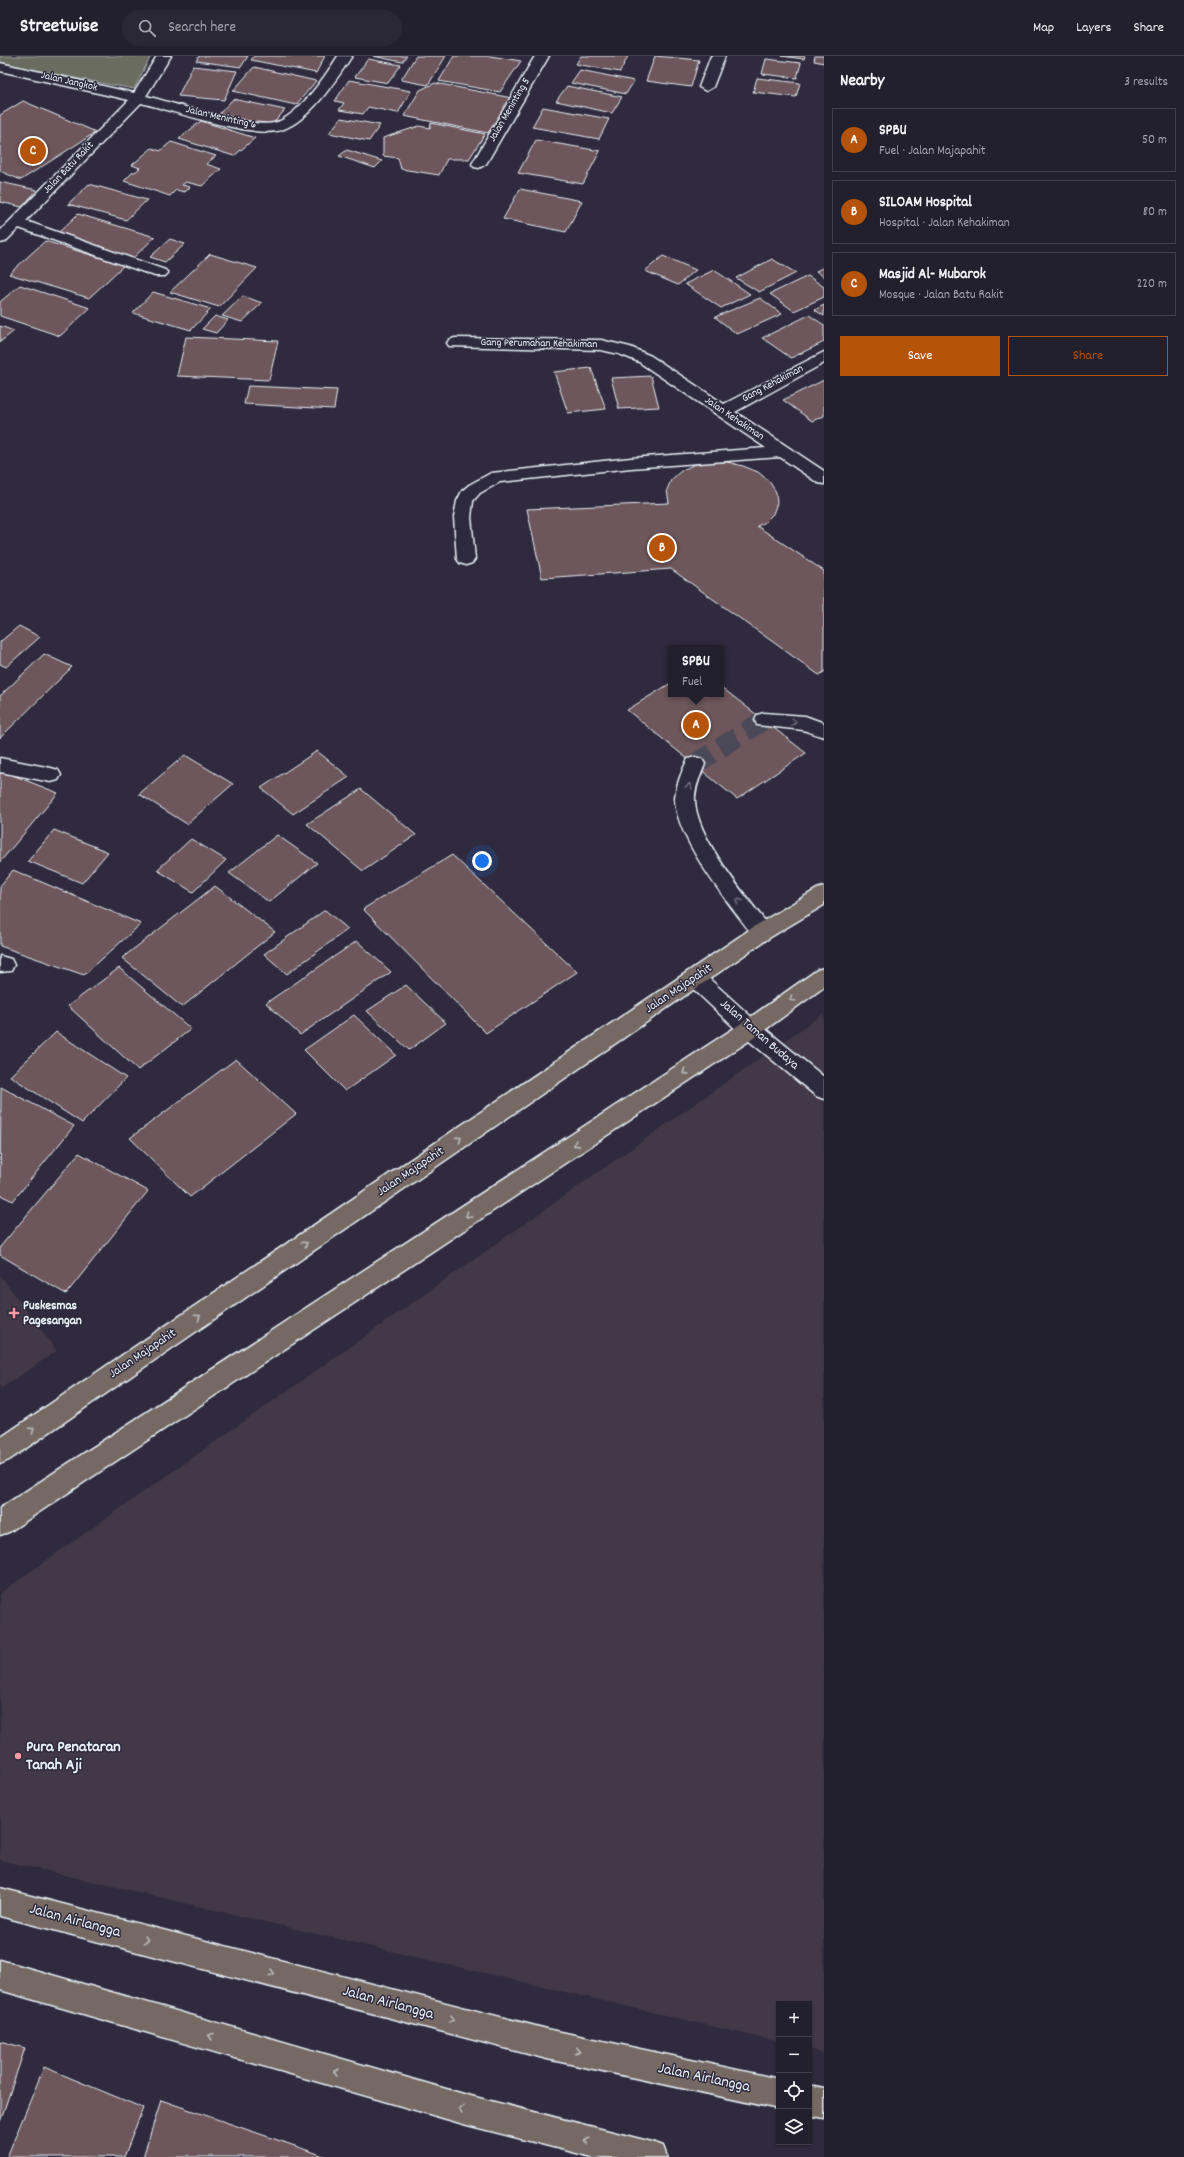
<!DOCTYPE html>
<html lang="en">
<head>
<meta charset="utf-8">
<style>
  :root { --surface:#23202e; --page:#2b2836; --text:#f1f3f6; --muted:#a3a3aa; --line:#403e4a; --accent:#b45309 }
  body { margin:0; font-family:Dekko,sans-serif; background:var(--page); color:var(--text) }
  .controls { position:absolute; right:12px; bottom:12px; display:grid; overflow:hidden; border-radius:0px; box-shadow:0 1px 3px #0004 }
  .controls button { width:36px; height:36px; display:grid; place-items:center; padding:0; border:0; border-bottom:1px solid var(--line); background:var(--surface); color:var(--text); font:20px sans-serif }
  .you { position:absolute; left:482px; top:805px; width:14px; height:14px; margin:-10px; border:3px solid #fff; border-radius:50%; background:#1a73e8; box-shadow:0 0 0 6px #1a73e833 }
  .badge { display:grid; place-items:center; width:26px; height:26px; border-radius:50%; background:var(--accent); color:#fff; font-size:13px; font-weight:700 }
  .pin { position:absolute; translate:-50% -50%; border:2px solid #fff; box-shadow:0 1px 4px #0006 }
  .popup { position:absolute; left:668px; top:589px; width:56px; height:52px; box-sizing:border-box; display:grid; place-content:center; border-radius:0px; background:var(--surface); filter:drop-shadow(0 1px 3px #0005); font-size:13px; white-space:nowrap; color:var(--muted) }
  .popup b { font-size:15px; color:var(--text) }
  .popup::after { content:''; position:absolute; left:50%; top:100%; margin-left:-8px; border:8px solid transparent; border-top-color:var(--surface) }
  .list { margin:0; padding:0; list-style:none }
  h2 { display:flex; justify-content:space-between; align-items:center; height:52px; margin:0; padding:0 16px; font-size:17px }
  h2 small { font-size:13px; font-weight:400; color:var(--muted) }
  .list li { display:grid; grid-template-columns:26px 1fr auto; gap:12px; align-items:center; box-sizing:border-box; height:64px; margin:0 8px 8px; padding:0 8px; border:1px solid var(--line); border-radius:0px }
  .list b { display:block; font-size:15px; white-space:nowrap }
  .list p { margin:0; font-size:13px; white-space:nowrap; color:var(--muted) }
  .list em { font-size:13px; font-style:normal; color:var(--muted) }
  .actions { display:flex; gap:8px; padding:12px 16px }
  .actions a { flex:1; padding:9px 0; border:1px solid var(--accent); border-radius:0px; text-align:center; font-size:14px; color:var(--accent) }
  .actions .main { background:var(--accent); color:#fff }
  .icon { flex:none; width:22px; height:22px; fill:none; stroke:currentColor; stroke-width:2; stroke-linecap:round; stroke-linejoin:round }
  .map { position:relative; flex:none; width:824px; height:2101px; overflow:hidden }
  header { display:flex; align-items:center; gap:24px; box-sizing:border-box; height:56px; padding:0 20px; background:var(--surface); border-bottom:1px solid var(--line) }
  header strong { font-size:19px }
  nav { display:flex; gap:22px; margin-inline-start:auto; font-size:14px }
  .search { width:280px; height:36px; background:var(--page); display:flex; align-items:center; gap:10px; box-sizing:border-box; padding:0 14px; border-radius:22px; color:var(--muted); font-size:15px }
  main { display:flex }
  aside { flex:1; background:var(--surface) }
  .map>svg:first-child { display:block }
  .built { fill:#423746 }
  .green { fill:#696c5e; stroke:#a8aeab }
  .building { fill:#6d565c; stroke:#e8f1f8 }
  .lines { fill:none; stroke-linecap:round; stroke-linejoin:round }
  .minor-tunnel { stroke:#4b4859; stroke-width:20; stroke-dasharray:20 10; stroke-linecap:butt }
  .minor-casing { stroke:#e8f1f8; stroke-width:3 }
  .major-casing { stroke:#e8f1f8; stroke-width:3 }
  .minor { fill:#2f2a3d; fill-rule:evenodd }
  .major { fill:#766964; fill-rule:evenodd }
  .oneway { stroke:#70707e }
  .oneway2 { stroke:#babbbd }
  .poi-dot { fill:#ff9aa2; stroke:#2f2a3d; stroke-width:1.5 }
  .labels { text-anchor:middle; dominant-baseline:central; stroke-width:3; stroke-linejoin:round; paint-order:stroke }
  .far-street-label { font-size:11px; fill:#e8f1f8; stroke:#2f2a3d }
  .street-label { font-size:13px; fill:#e8f1f8; stroke:#2f2a3d }
  .poi-label { font-size:13px; font-weight:bold; fill:#e8f1f8; stroke:#2f2a3d; text-anchor:start }
  .near-poi-label { font-size:16px; font-weight:bold; fill:#e8f1f8; stroke:#2f2a3d; text-anchor:start }
  .near-street-label { font-size:16px; fill:#e8f1f8; stroke:#2f2a3d }
</style>
</head>
<body>
<header>
<strong>Streetwise</strong>
<div class="search"><svg class="icon" aria-label="search" viewBox="0 0 24 24"><circle cx="10" cy="10" r="6"/><path d="M15 15l6 6"/></svg>Search here</div>
<nav><a>Map</a><a>Layers</a><a>Share</a></nav>
</header>
<main>
<div class="map">
<svg width="824" height="2101" viewBox="0 0 824 2101">
  <rect width="100%" height="100%" fill="#2f2a3d"/>
  <filter id="ink" filterUnits="userSpaceOnUse"><feTurbulence type="fractalNoise" baseFrequency=".025" numOctaves="2"/><feDisplacementMap in="SourceGraphic" scale="8" xChannelSelector="R" yChannelSelector="G"/><feConvolveMatrix kernelMatrix="1 2 1 2 8 2 1 2 1" color-interpolation-filters="sRGB"/></filter>
  <g filter="url(#ink)">
    <path class="built" d="M824,957v1040l-15,-4v-45h-30v38l-779,-182v-267z
      M0,1219l57,76 -57,38z"/>
    <path class="green" d="M0,0h151l-17,33 -134,-25z"/>
    <path class="building" d="M199,0h49l-7,11 -45,-6z
      M254,0h71l-9,17 -65,-13z
      M373,0h34l-5,6z
      M416,0h30l-18,29 -27,-5z
      M454,0h36l31,5 -21,31 -61,-11z
      M581,0h47l-8,16 -44,-8z
      M655,0l44,4 -8,27 -45,-6z
      M781,0h24l-1,3z
      M815,0h9v7l-10,-2z
      M368,3l33,6 -13,18 -33,-6z
      M766,3l35,4 -4,15 -35,-4z
      M193,10l44,5 -13,29 -46,-4z
      M254,11l62,14 -20,24 -63,-14z
      M580,14l54,11 -8,13 -55,-11z
      M757,22l43,5 -4,14 -43,-5z
      M349,24l62,11 -13,22 -30,-6 -5,7 -24,-4 5,-7 -9,-2z
      M435,27l77,15 -24,35 -84,-17 16,-26z
      M567,30l55,11 -10,16 -56,-12z
      M233,43l52,11 -14,16 -52,-12z
      M23,45l73,31 -75,48 -21,-9v-56z
      M543,51l66,12 -10,20 -67,-12z
      M341,62l39,7 -11,16 -40,-8z
      M201,65l54,17 -21,18 -55,-17z
      M431,67l54,11 -16,25h-22l-8,16 -38,-6 -3,-11 -15,-2v-18l36,-12 11,2z
      M536,84l64,11 -17,33 -65,-11z
      M171,86l45,14 -10,8 15,5 -19,17 -16,-4 -4,3 8,2 -5,5 -9,-2 -6,6 -46,-15 9,-9h2l5,-4 -8,-3 20,-17 8,3z
      M347,94l35,11 -7,7 -36,-12z
      M0,126l37,8 -15,17 -22,-5z
      M89,128l58,16 -21,20 -58,-16z
      M520,133l62,12 -16,31 -63,-13z
      M78,158l77,23 -23,22 -77,-23z
      M170,183l15,5 -20,18 -15,-5z
      M45,185l79,24 -35,33 -80,-24z
      M210,198l47,14 -38,39 -49,-15z
      M663,200l33,14 -18,15 -33,-14z
      M772,203l24,14 -37,19 -23,-14z
      M824,211v10l-8,-6z
      M714,214l36,24 -29,14 -36,-24z
      M808,220l16,11v10l-30,14 -24,-17z
      M20,229l70,23 -30,28 -60,-20v-14z
      M153,236l58,17 -20,21 -58,-17z
      M243,240l19,7 -20,19 -20,-6z
      M760,242l22,16 -45,20 -22,-17z
      M824,249v11l-9,-6z
      M809,259l15,10v17l-33,16 -29,-20z
      M215,260l13,4 -12,13 -14,-4z
      M0,270l14,5 -14,11z
      M186,281l92,4 -9,39 -92,-4z
      M591,312l15,41 -38,4 -14,-41z
      M651,320l8,31 -40,2 -8,-31z
      M824,324v36l-12,5 -29,-21z
      M248,330l89,4 -3,19 -90,-5z
      M710,406h17l16,4 15,6 11,9 7,11 1,11 -4,11 -9,9 -7,3 67,45v101l-5,3 -148,-106 -129,9 -15,-69 142,-6 -2,-13 4,-10 10,-9 12,-6z
      M19,570l21,11 -34,30 -6,-3v-22z
      M44,598l28,13 -72,71v-42z
      M671,627v11h50v-7l85,66 -69,46 -110,-89z
      M317,695l32,26 -56,37 -32,-26z
      M185,699l48,29 -46,40 -48,-30z
      M2,715l56,22 -58,69v-89z
      M361,733l55,46 -53,36 -56,-47z
      M54,774l54,22 -26,31 -54,-22z
      M277,779l40,28 -48,39 -40,-29z
      M191,783l35,21 -33,32 -36,-22z
      M452,799l125,117 -91,61 -123,-124z
      M13,814l128,54 -57,51 -84,-29v-60z
      M215,830l60,46 -93,75 -60,-49z
      M325,854l23,19 -61,45 -23,-20z
      M357,885l34,31 -91,63 -34,-32z
      M119,912l72,61 -53,41 -70,-64z
      M406,929l40,38 -37,27 -42,-39z
      M354,959l42,40 -51,36 -41,-41z
      M56,976l70,46 -44,45 -72,-47z
      M236,1003l60,55 -106,83 -60,-59z
      M1,1031l73,39 -61,75 -13,-6z
      M79,1097l69,38 -82,103 -66,-39v-8z
      M0,1985l25,7 -25,74z
      M44,2011l99,41 -19,49h-117z
      M161,2044l166,57h-184z"/>
    <g class="lines">
      <path class="minor-tunnel" d="M695,708l69,-44"/>
      <defs>
        <path id="minor" d="M157,0h14l-25,40c28,7 103,32 128,27 23,-5 52,-48 64,-67h14c-16,24 -42,65 -71,74 -27,9 -110,-20 -140,-27l-115,118 139,49 3,3 -3,3h-10l-136,-48 -14,14 -5,1v-12l129,-131 -129,-29v-8l134,30z
          M535,0h14l-63,108 -7,4 -5,-1 -2,-3z
          M711,0h14l-12,31 -7,4 -7,-4z
          M455,282l146,2 29,7 21,9 73,48 100,-52v11l-89,49 89,59v13l-6,-1 -38,-26 -149,11 -131,14 -20,11 -7,8 -2,16 4,42 -3,4 -6,2 -6,-2 -3,-4 -3,-42 3,-16 5,-10 7,-6 22,-12 140,-15 135,-10 -127,-86 -20,-8 -18,-4 -152,-4 -2,-3 2,-3z
          M764,657l41,3 19,7v14l-21,-7 -46,-5 -2,-5 2,-5z
          M695,701l7,2 3,5c-4,11 -11,24 -10,36 1,38 51,96 74,126l3,6 -3,6 -7,2 -7,-2c-25,-33 -78,-97 -80,-138 0,-12 7,-30 13,-41z
          M0,702l51,10 7,2 3,5 -3,5 -7,2 -51,-10z
          M0,900l11,3 3,6 -3,6 -11,1z
          M695,914l7,2 56,51 66,54v22l-8,-3 -74,-61 -54,-51 -3,-6 3,-6z"/>
        <path id="major" d="M824,831v18l-55,33 -760,522 -9,4v-26l755,-512 62,-37z
          M824,912v19l-66,48 -749,497 -9,3v-27l742,-485 75,-53z
          M0,1832l547,141 232,50v30l-232,-50 -547,-143z
          M0,1904l467,135 185,47 11,4 4,11h-75l-125,-32 -467,-135z
          M809,2029l15,3v30l-15,-3z"/>
      </defs>
      <use href="#minor" class="minor-casing"/>
      <use href="#major" class="major-casing"/>
      <use href="#minor" class="minor"/>
      <use href="#major" class="major"/>
    </g>
    <defs><path id="oneway-chevron" d="M-2-3.5L2.5 0L-2 3.5" fill="none" stroke-width="1.6" stroke-linecap="round" stroke-linejoin="round"/></defs>
    <g class="oneway">
      <use href="#oneway-chevron" transform="translate(794 666) rotate(5)"/>
      <use href="#oneway-chevron" transform="translate(689 730) rotate(-75)"/>
      <use href="#oneway-chevron" transform="translate(739 845) rotate(-126)"/>
    </g>
    <g class="oneway2">
      <use href="#oneway-chevron" transform="translate(792 943) rotate(145)"/>
      <use href="#oneway-chevron" transform="translate(685 1016) rotate(147)"/>
      <use href="#oneway-chevron" transform="translate(459 1083) rotate(-34)"/>
      <use href="#oneway-chevron" transform="translate(576 1088) rotate(147)"/>
      <use href="#oneway-chevron" transform="translate(468 1159) rotate(147)"/>
      <use href="#oneway-chevron" transform="translate(305 1188) rotate(-34)"/>
      <use href="#oneway-chevron" transform="translate(198 1261) rotate(-34)"/>
      <use href="#oneway-chevron" transform="translate(32 1374) rotate(-34)"/>
      <use href="#oneway-chevron" transform="translate(146 1884) rotate(15)"/>
      <use href="#oneway-chevron" transform="translate(272 1917) rotate(15)"/>
      <use href="#oneway-chevron" transform="translate(452 1963) rotate(15)"/>
      <use href="#oneway-chevron" transform="translate(211 1980) rotate(-164)"/>
      <use href="#oneway-chevron" transform="translate(578 1995) rotate(12)"/>
      <use href="#oneway-chevron" transform="translate(336 2016) rotate(-164)"/>
      <use href="#oneway-chevron" transform="translate(461 2053) rotate(-164)"/>
      <use href="#oneway-chevron" transform="translate(587 2085) rotate(-166)"/>
    </g>
  </g>
  <g class="poi-dot">
    <path d="M12 1251h4v4h4v4h-4v4h-4v-4h-4v-4h4z"/>
    <circle cx="18" cy="1700" r="4"/>
  </g>
  <g class="labels">
    <g class="far-street-label">
      <text transform="translate(69 26) rotate(13)">Jalan Jangkok</text>
      <text transform="translate(510 54) rotate(-60)">Jalan Meninting 5</text>
      <text transform="translate(221 62) rotate(13)">Jalan Meninting 6</text>
      <text transform="translate(69 112) rotate(-46)">Jalan Batu Rakit</text>
      <text transform="translate(539 288) rotate(1)">Gang Perumahan Kehakiman</text>
      <text transform="translate(773 328) rotate(-28)">Gang Kehakiman</text>
      <text transform="translate(734 363) rotate(34)">Jalan Kehakiman</text>
    </g>
    <g class="street-label">
      <text transform="translate(679 933) rotate(-34)">Jalan Majapahit</text>
      <text transform="translate(759 979) rotate(41)">Jalan Taman Budaya</text>
      <text transform="translate(411 1116) rotate(-34)">Jalan Majapahit</text>
      <text transform="translate(143 1298) rotate(-34)">Jalan Majapahit</text>
    </g>
    <g class="poi-label">
      <text x="23" y="1250">Puskesmas<tspan x="23" dy="15">Pagesangan</tspan></text>
    </g>
    <g class="near-poi-label">
      <text x="26" y="1691">Pura Penataran<tspan x="26" dy="18">Tanah Aji</tspan></text>
    </g>
    <g class="near-street-label">
      <text transform="translate(75 1865) rotate(15)">Jalan Airlangga</text>
      <text transform="translate(388 1947) rotate(15)">Jalan Airlangga</text>
      <text transform="translate(704 2022) rotate(12)">Jalan Airlangga</text>
    </g>
  </g>
</svg>
<div class="controls">
<button>+</button>
<button>−</button>
<button><svg class="icon" aria-label="locate" viewBox="0 0 24 24"><circle cx="12" cy="12" r="6"/><path d="M12 2v4M12 18v4M2 12h4M18 12h4"/></svg></button>
<button><svg class="icon" aria-label="layers" viewBox="0 0 24 24"><path d="M12 4l9 5-9 5-9-5zM3 14l9 5 9-5"/></svg></button>
</div>
<div class="you"></div>
<div class="pin badge" style="left:696px;top:669px">A</div>
<div class="popup"><b>SPBU</b>Fuel</div>
<div class="pin badge" style="left:662px;top:492px">B</div>
<div class="pin badge" style="left:33px;top:95px">C</div>
</div>
<aside>
<h2>Nearby<small>3 results</small></h2>
<ul class="list">
<li><span class="badge">A</span><div><b>SPBU</b><p>Fuel · Jalan Majapahit</p></div><em>50 m</em></li>
<li><span class="badge">B</span><div><b>SILOAM Hospital</b><p>Hospital · Jalan Kehakiman</p></div><em>80 m</em></li>
<li><span class="badge">C</span><div><b>Masjid Al- Mubarok</b><p>Mosque · Jalan Batu Rakit</p></div><em>220 m</em></li>
</ul>
<div class="actions"><a class="main">Save</a><a>Share</a></div>
</aside>
</main>
</body>
</html>
